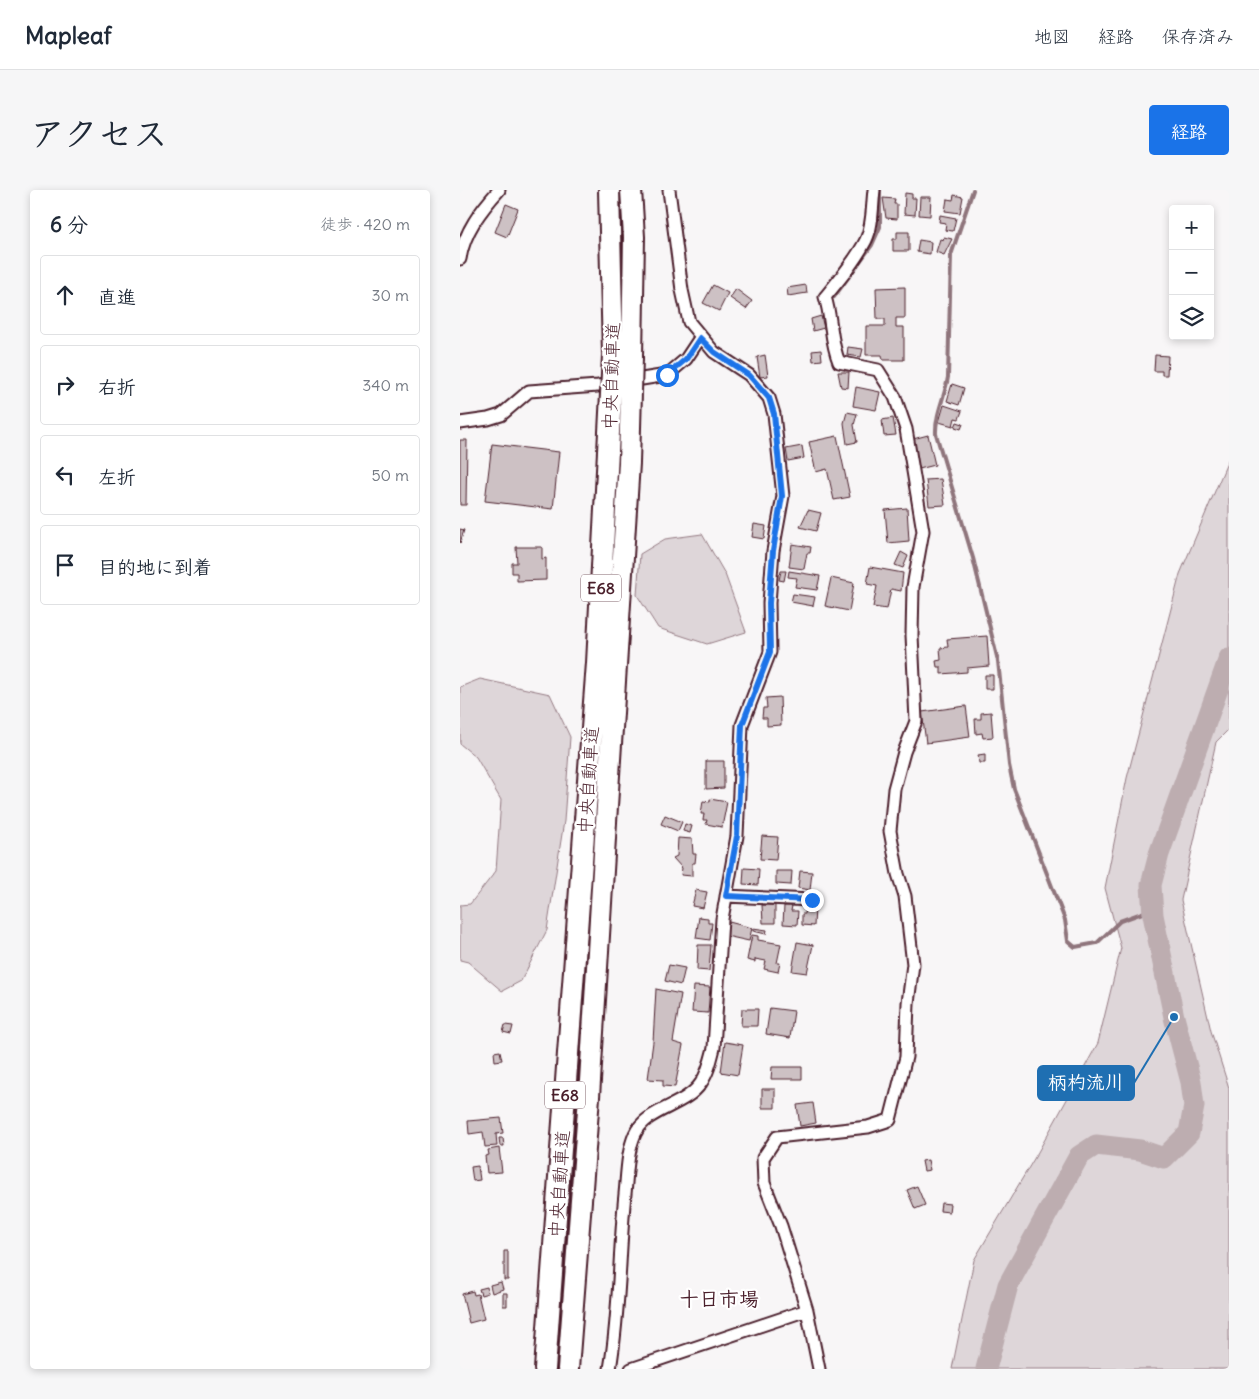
<!DOCTYPE html>
<html lang="ja">
<head>
<meta charset="utf-8">
<style>
  :root { --surface:#fff; --page:#f6f6f7; --text:#1f2937; --muted:#747a83; --line:#e0e1e3; --accent:#1a73e8 }
  body { margin:0; font-family:Delius,"Klee One",sans-serif; background:var(--page); color:var(--text) }
  .controls { position:absolute; right:15px; top:15px; display:grid; overflow:hidden; border-radius:5px; box-shadow:0 2px 8px #0003 }
  .controls button { width:45px; height:45px; display:grid; place-items:center; padding:0; border:0; border-bottom:1px solid var(--line); background:var(--surface); color:var(--text); font:25px sans-serif }
  .stop { position:absolute; width:15px; height:15px; margin:-11px; border:4px solid #1a73e8; border-radius:50%; background:#fff }
  .stop.end { background:#1a73e8; border-color:#fff; box-shadow:0 1px 5px #0008 }
  .list { margin:0; padding:0; list-style:none }
  h2 { display:flex; justify-content:space-between; align-items:center; height:65px; margin:0; padding:0 20px; font-size:21px }
  h2 small { font-size:16px; font-weight:400; color:var(--muted) }
  .list li { display:grid; grid-template-columns:32px 1fr auto; gap:15px; align-items:center; box-sizing:border-box; height:80px; margin:0 10px 10px; padding:0 10px; border:1px solid var(--line); border-radius:5px }
  .list b { display:block; font-size:19px; white-space:nowrap }
  .list em { font-size:16px; font-style:normal; color:var(--muted) }
  .icon { flex:none; width:28px; height:28px; fill:none; stroke:currentColor; stroke-width:2; stroke-linecap:round; stroke-linejoin:round }
  .map { position:relative; flex:none; width:769px; height:1179px; overflow:hidden; border-radius:5px }
  header { display:flex; align-items:center; gap:30px; box-sizing:border-box; height:70px; padding:0 25px; background:var(--surface); border-bottom:1px solid var(--line) }
  header strong { font-size:24px }
  nav { display:flex; gap:28px; margin-inline-start:auto; font-size:18px }
  .intro { display:flex; align-items:center; justify-content:space-between; box-sizing:border-box; height:120px; padding:0 30px }
  h1 { margin:0; font-size:35px }
  .button { padding:12px 22px; border-radius:5px; background:var(--accent); color:#fff; font-size:18px; font-weight:700 }
  main { display:flex; gap:30px; padding:0 30px }
  aside { flex:1; background:var(--surface); border-radius:5px; box-shadow:0 2px 8px #0003 }
  .map>svg:first-child { display:block }
  .green { fill:#ded6d9; stroke:#947a82 }
  .lines { fill:none; stroke-linecap:round; stroke-linejoin:round }
  .stream { stroke:#8f747b; stroke-width:4 }
  .river { stroke:#bdadb0; stroke-width:21 }
  .building { fill:#cdc1c4; stroke:#4a1f2b }
  .minor-casing { stroke:#4a1f2b; stroke-width:15 }
  .motorway-casing { stroke:#4a1f2b; stroke-width:24 }
  .minor { stroke:#fff; stroke-width:11 }
  .motorway { stroke:#fff; stroke-width:20 }
  .motorway-bridge-casing { stroke:#4a1f2b; stroke-width:24; stroke-linecap:butt }
  .motorway-bridge { stroke:#fff; stroke-width:20 }
  .route { stroke:#1a73e8; stroke-width:6 }
  .labels { text-anchor:middle; dominant-baseline:central; stroke-width:4.5; stroke-linejoin:round; paint-order:stroke }
  .shield { fill:#fff; stroke:#80626b; stroke-width:1 }
  .shield-label { font-size:16px; font-weight:bold; fill:#4a1f2b }
  .street-label { font-size:18px; fill:#4a1f2b; stroke:#fff }
  .quarter-label { font-size:20px; font-weight:bold; fill:#4a1f2b; stroke:#fff }
  .leader { fill:none; stroke:#1f6fb2; stroke-width:2 }
  .callout-dot { fill:#1f6fb2; stroke:#fff; stroke-width:2 }
  .callout { fill:#1f6fb2; stroke:#1f6fb2; stroke-width:2 }
  .callout-label { font-size:19px; text-anchor:middle; font-weight:bold; fill:#fff }
</style>
</head>
<body>
<header>
<strong>Mapleaf</strong>
<nav><a>地図</a><a>経路</a><a>保存済み</a></nav>
</header>
<div class="intro"><h1>アクセス</h1><a class="button">経路</a></div>
<main>
<aside>
<h2>6 分<small>徒歩 · 420 m</small></h2>
<ul class="list">
<li><svg class="icon" aria-label="ahead" viewBox="0 0 24 24"><path d="M12 20V5M6 11l6-6 6 6"/></svg><div><b>直進</b></div><em>30 m</em></li>
<li><svg class="icon" aria-label="right" viewBox="0 0 24 24"><path d="M7 20v-9h11M14 6l5 5-5 5"/></svg><div><b>右折</b></div><em>340 m</em></li>
<li><svg class="icon" aria-label="left" viewBox="0 0 24 24"><path d="M17 20v-9H6M10 6l-5 5 5 5"/></svg><div><b>左折</b></div><em>50 m</em></li>
<li><svg class="icon" aria-label="arrive" viewBox="0 0 24 24"><path d="M6 21V4h12l-3 4 3 4H6"/></svg><div><b>目的地に到着</b></div></li>
</ul>
</aside>
<div class="map">
<svg width="769" height="1179" viewBox="0 0 769 1179">
  <rect width="100%" height="100%" fill="#f8f6f7"/>
  <filter id="ink" filterUnits="userSpaceOnUse"><feTurbulence type="fractalNoise" baseFrequency=".02" numOctaves="2"/><feDisplacementMap in="SourceGraphic" scale="10" xChannelSelector="R" yChannelSelector="G"/><feConvolveMatrix kernelMatrix="1 2 1 2 8 2 1 2 1" color-interpolation-filters="sRGB"/></filter>
  <g filter="url(#ink)">
    <path class="green" d="M769,268v271l-13,13 -35,158 30,131 18,57v281h-277l22,-109 64,-108 60,-109 23,-95 -16,-60 22,-110 53,-204z
      M242,344l23,40 21,58 -39,12 -49,-16 -21,-33 3,-41 25,-15z
      M20,489l70,15 20,43 -6,84 -17,109 -26,51 -19,10 -34,-29 -8,-2v-55l10,-1 26,-33 5,-71 -25,-43 -16,-13v-57z"/>
    <g class="lines">
      <path class="stream" d="M513,0l-22,65 -3,122c-3,20 -13,37 -12,57l37,124 25,103 11,104 5,24 51,131 3,21 7,6 22,-4 23,-22 33,-12
        M374,107l38,-52 8,-18v-37"/>
      <path class="river" d="M526,1179l22,-84 71,-129 17,-11 44,5 24,8 25,-25 5,-27 -3,-24 -17,-65 -21,-102 -2,-30 8,-31 70,-196"/>
    </g>
    <path class="building" d="M445,3l7,1v4h4l-1,17 -11,-1z
      M494,5l9,2 -3,16 -15,-2 2,-12 6,1z
      M460,7h11l-1,19 -11,-1z
      M423,8l12,1 -1,5h3v15l-11,-1z
      M46,14l12,5 -11,28 -12,-5z
      M480,25l16,3 -3,13 -8,-1 1,-7 -7,-1z
      M437,42h12v19h-16v-12h4z
      M484,47l8,2 -8,16 -8,-3 4,-13 3,1z
      M459,50l12,2 -1,12 -13,-2z
      M253,95l15,8 -9,18 -16,-8z
      M346,95l1,8 -19,3 -1,-8z
      M445,97v31h-9v9h8v33h-21l-1,-5h-16v-29h19v-7h-8l-1,-31z
      M276,99l16,12 -6,8 -16,-11z
      M361,126l3,12 -11,3 -2,-12z
      M388,157l15,2 -2,8 -14,-2z
      M361,160l1,10 -9,1 -1,-10z
      M305,165l3,21 -8,1 -3,-20z
      M695,165l13,1 -1,19h-5v-4h-8z
      M378,182h11l-1,16 -7,-1z
      M492,194l12,4 -5,17 -12,-4z
      M396,197l24,5 -4,18 -23,-4z
      M484,215l18,6 -3,8 -4,-1 -2,8 -14,-4z
      M387,222l10,2 -3,11 3,17 -10,2 -3,-21z
      M433,228l3,17 -12,1 -2,-16z
      M497,232l6,2 -2,5 -6,-2z
      M468,245l7,30 -16,4 -6,-30z
      M377,246l13,61 -16,3 -7,-31 -11,3 -7,-30z
      M0,250h7l-1,65h-6z
      M32,254l67,8 -6,57 -68,-8z
      M342,256l2,12 -16,3 -2,-12z
      M481,289l4,26 -16,1 -3,-26z
      M447,318l2,33 -21,2 -3,-33z
      M348,320l13,3 -5,18 -16,-4z
      M294,334l12,2 -2,13 -12,-2z
      M0,339l4,1 -4,13z
      M332,354l19,3 -1,6h-3l-3,16 -15,-2z
      M56,357h26v12l4,-1v22l-29,1v-8h-5v-10h5z
      M441,362l7,4 -5,12 -8,-3z
      M410,377l33,6 -2,18 -10,-2 -4,20 -14,-2 4,-21 -10,-2z
      M321,381h5l-2,10 -5,-1z
      M329,381l31,5 -3,14 -22,-3 2,-9 -9,-1z
      M371,388l23,5 -5,28 -24,-5z
      M333,404l22,3 -2,9 -22,-4z
      M527,446l2,30 -22,2v4l-26,2v-7h-4l-1,-6 5,-1 -1,-12 8,-1 -1,-8z
      M525,485h8v14h-8z
      M320,507l1,28 -14,1v-8h-5l1,-10h4l-1,-10z
      M506,516l4,31 -44,6 -4,-31z
      M531,522l2,25 -10,1 -1,-5 -6,1 -1,-15h6v-6z
      M525,564v9h-6l-1,-8z
      M246,571h18v27l-18,1z
      M250,609l17,3 -5,25 -16,-3 1,-4h-4l1,-6h-3l2,-13 7,1z
      M205,625l17,7 -4,9 -17,-7z
      M225,634l7,2 -2,7 -7,-2z
      M302,646l16,1 -2,23 -16,-1z
      M218,648l14,1 1,15h3l-1,9h-3v13l-11,-1 1,-7 -9,-10 4,-2z
      M284,678l15,1 -1,16 -15,-1z
      M316,681h16l-1,14 -15,-1z
      M340,681l12,1 -2,18 -12,-2z
      M236,700l11,2 -4,16 -11,-2z
      M302,715h13v18h-12z
      M324,716h8l-1,5h7l-1,14 -14,-1z
      M346,716l9,1 -1,19 -12,-1v-11h3z
      M239,727l9,1v5h4l-2,17 -14,-2z
      M269,732l23,6 -3,13 -23,-5z
      M293,738l14,2 -1,4 -13,-3z
      M292,745l6,1v4l23,4 -4,19h3l-2,9 -14,-3 2,-8 -11,-2v3l-8,-2z
      M337,752l16,3 -6,28 -15,-2z
      M238,755h13l-2,26 -12,-1z
      M209,775l16,3 -4,17 -16,-4z
      M234,796l16,1 -2,26 -16,-1z
      M196,799l25,5 -8,48 10,3 -8,42 -12,-1v-6l-15,-1 5,-37z
      M310,818l24,3 -4,27 -24,-4z
      M282,819h16l-1,17h-16z
      M45,835l8,1 -2,8 -8,-2z
      M265,852l18,3 -5,30 -17,-3z
      M40,861l2,9 -7,1 -1,-9z
      M312,877h30v12h-31z
      M302,899h13v19h-13z
      M353,913l3,20 -16,3 -3,-21z
      M41,928l2,15 -7,1 1,12 -12,1 -2,-15 -14,2 -1,-13z
      M39,948h4l1,8h-4z
      M39,958l3,24 -15,1 -2,-17 4,-1 -1,-5z
      M468,970l2,10 -6,1 -2,-10z
      M18,976l2,14 -7,1 -2,-14z
      M457,996l8,19 -10,4 -8,-19z
      M481,1013l9,1 -1,8 -9,-1z
      M44,1061h4v29h-4z
      M41,1092l2,7 -11,4 -2,-8z
      M27,1097l1,6 -7,2 -2,-6z
      M13,1101l1,4 4,-1 6,25 -15,4 -7,-29z
      M43,1103h4v13h-4z"/>
    <g class="lines">
      <defs>
        <path id="minor" d="M0,69c4,-27 21,-49 39,-69
          M0,233l28,-4 13,-4 28,-24 69,-5 69,-11 19,-16 14,-21
          M266,706l86,4
          M150,1179c10,-58 9,-117 15,-175 2,-19 2,-42 10,-60 12,-26 50,-27 66,-51 7,-10 10,-23 13,-35l8,-129 15,-83 5,-111 28,-73 -1,-49 4,-52 10,-55 -9,-82 -5,-16 -20,-23 -35,-23 -25,-30 -7,-32 -13,-100
          M171,1179l176,-59
          M359,1179l-12,-59 -26,-84 -17,-43 -1,-25 14,-21 91,-10 22,-7 16,-63 2,-54 5,-39 -8,-68 -7,-22 -8,-43 4,-42 10,-37 12,-31 -4,-86 1,-48 10,-56 -17,-102 -11,-32 -17,-27 -39,-8c-9,-21 -7,-44 -14,-65 14,-17 31,-37 41,-57 7,-15 6,-34 8,-50"/>
        <path id="motorway" d="M149,0l4,165
          M171,0l3,47 -2,120
          M85,1179l40,-549
          M108,1179l21,-272 17,-275"/>
      </defs>
      <use href="#minor" class="minor-casing"/>
      <use href="#motorway" class="motorway-casing"/>
      <use href="#minor" class="minor"/>
      <use href="#motorway" class="motorway"/>
      <defs>
        <path id="motorway-bridge" d="M125,630l12,-157 16,-308
          M146,632l23,-359 3,-106"/>
      </defs>
      <use href="#motorway-bridge" class="motorway-bridge-casing"/>
      <use href="#motorway-bridge" class="motorway-bridge"/>
    </g>
  </g>
  <g class="lines" filter="url(#ink)">
    <path class="route" d="M207,185l19,-16 14,-21 14,14 35,23 20,23 5,16 8,82 -9,55 -4,52 1,49 -28,73 -5,111 -11,60 86,4"/>
  </g>
  <g class="labels">
    <g class="shield">
      <rect x="121" y="384.5" width="40" height="27" rx="4"/>
      <rect x="85" y="891.5" width="40" height="27" rx="4"/>
    </g>
    <g class="shield-label">
      <text x="141" y="398">E68</text>
      <text x="105" y="905">E68</text>
    </g>
    <g class="street-label">
      <text transform="translate(151 186) rotate(-88)">中央自動車道</text>
      <text transform="translate(128 590) rotate(-86)">中央自動車道</text>
      <text transform="translate(99 994) rotate(-86)">中央自動車道</text>
    </g>
    <g class="quarter-label">
      <text x="259" y="1108">十日市場</text>
    </g>
  </g>
  <path class="leader" d="M714 827L674 893"/>
  <circle class="callout-dot" cx="714" cy="827" r="5"/>
  <rect class="callout" x="578" y="876" width="96" height="34" rx="5"/>
  <g class="callout-label">
    <text x="626" y="899">柄杓流川</text>
  </g>
</svg>
<div class="controls">
<button>+</button>
<button>−</button>
<button><svg class="icon" aria-label="layers" viewBox="0 0 24 24"><path d="M12 4l9 5-9 5-9-5zM3 14l9 5 9-5"/></svg></button>
</div>
<div class="stop" style="left:207px;top:185px"></div>
<div class="stop end" style="left:352px;top:710px"></div>
</div>
</main>
</body>
</html>
